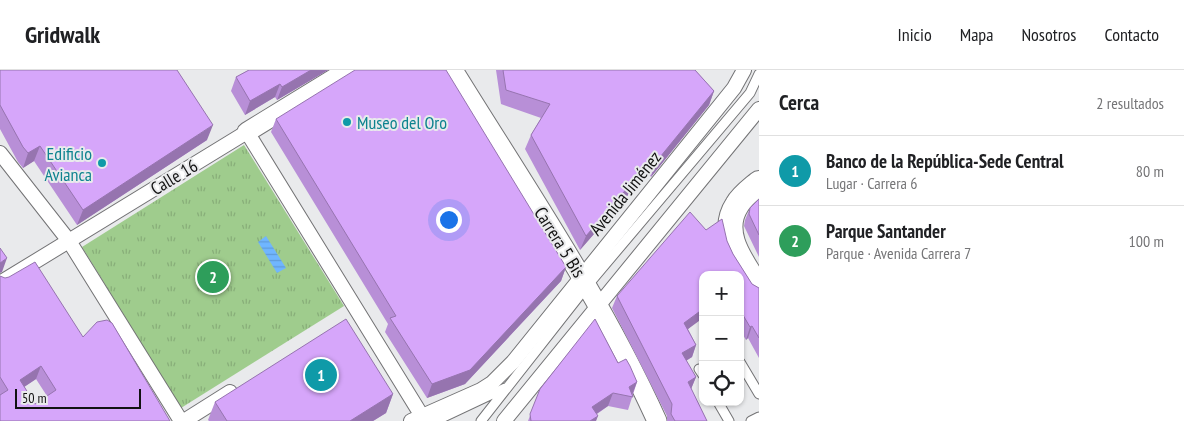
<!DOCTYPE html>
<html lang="es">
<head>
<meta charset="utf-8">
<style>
  :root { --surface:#fff; --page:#f2f2f2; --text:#202124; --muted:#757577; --line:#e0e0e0; --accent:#0f766e }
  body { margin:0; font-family:"PT Sans Narrow",sans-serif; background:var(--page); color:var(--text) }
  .controls { position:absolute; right:15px; bottom:15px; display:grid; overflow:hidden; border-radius:10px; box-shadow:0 1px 4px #0004 }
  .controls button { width:45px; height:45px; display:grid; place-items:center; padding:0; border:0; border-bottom:1px solid var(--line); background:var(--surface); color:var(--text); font:25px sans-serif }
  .scale { position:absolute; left:15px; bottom:12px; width:126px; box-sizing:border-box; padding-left:5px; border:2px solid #121212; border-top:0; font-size:14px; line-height:18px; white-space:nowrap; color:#121212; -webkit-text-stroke:4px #e9eaec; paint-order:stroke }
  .you { position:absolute; left:448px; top:149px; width:18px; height:18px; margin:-12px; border:4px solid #fff; border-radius:50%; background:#1a73e8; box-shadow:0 0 0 8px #1a73e833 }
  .badge { display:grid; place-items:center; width:32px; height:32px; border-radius:50%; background:var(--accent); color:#fff; font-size:16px; font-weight:700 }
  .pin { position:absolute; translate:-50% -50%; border:2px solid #fff; box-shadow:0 1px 5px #0006 }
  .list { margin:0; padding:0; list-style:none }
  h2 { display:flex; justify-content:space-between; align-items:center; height:65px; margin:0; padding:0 20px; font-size:21px }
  h2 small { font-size:16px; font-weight:400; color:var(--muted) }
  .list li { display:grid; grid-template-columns:32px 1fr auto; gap:15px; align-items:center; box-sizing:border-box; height:70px; padding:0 20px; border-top:1px solid var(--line) }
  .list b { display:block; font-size:19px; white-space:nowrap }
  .list p { margin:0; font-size:16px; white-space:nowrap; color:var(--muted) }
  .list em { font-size:16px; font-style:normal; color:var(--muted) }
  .icon { flex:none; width:28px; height:28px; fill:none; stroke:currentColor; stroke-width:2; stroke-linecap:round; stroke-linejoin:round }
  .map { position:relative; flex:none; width:759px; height:351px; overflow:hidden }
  header { display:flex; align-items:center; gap:30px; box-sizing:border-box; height:70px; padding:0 25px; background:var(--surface); border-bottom:1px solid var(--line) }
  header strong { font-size:24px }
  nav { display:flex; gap:28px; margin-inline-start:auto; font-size:18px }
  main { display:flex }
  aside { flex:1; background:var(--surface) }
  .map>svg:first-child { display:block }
  .park { fill:url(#park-tufts) }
  .water { fill:url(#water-rules) }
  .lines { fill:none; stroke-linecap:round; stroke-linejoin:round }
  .service-casing { stroke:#737375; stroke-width:11 }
  .pedestrian-casing { stroke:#737375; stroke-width:16 }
  .minor-casing { stroke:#737375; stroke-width:21 }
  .tertiary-casing { stroke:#737375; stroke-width:26 }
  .service { stroke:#fff; stroke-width:9 }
  .pedestrian { stroke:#fff; stroke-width:14 }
  .minor { stroke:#fff; stroke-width:19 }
  .tertiary { stroke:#fff; stroke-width:24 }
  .wall { fill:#b88fd7; fill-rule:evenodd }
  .shaded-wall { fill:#9674af }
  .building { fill:#d6a6fa; stroke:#9674af; fill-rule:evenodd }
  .culture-dot { fill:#0f9aa8; stroke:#e9eaec; stroke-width:2 }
  .labels { text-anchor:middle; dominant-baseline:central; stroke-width:4; stroke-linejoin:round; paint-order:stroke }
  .culture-label { font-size:18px; fill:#0d838f; stroke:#e9eaec; text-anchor:start }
  .street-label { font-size:18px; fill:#121212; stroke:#e9eaec }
</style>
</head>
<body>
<header>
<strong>Gridwalk</strong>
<nav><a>Inicio</a><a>Mapa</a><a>Nosotros</a><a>Contacto</a></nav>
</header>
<main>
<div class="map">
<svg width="759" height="351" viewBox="0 0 759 351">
  <defs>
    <pattern id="park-tufts" width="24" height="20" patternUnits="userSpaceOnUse" patternTransform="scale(1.25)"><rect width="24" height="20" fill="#9fcc8d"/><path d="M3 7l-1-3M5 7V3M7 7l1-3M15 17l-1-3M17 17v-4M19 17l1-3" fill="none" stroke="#88ae79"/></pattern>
    <pattern id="water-rules" width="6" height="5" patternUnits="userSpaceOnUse" patternTransform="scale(1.25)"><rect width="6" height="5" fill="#70b6ff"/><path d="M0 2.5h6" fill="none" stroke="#609bda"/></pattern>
  </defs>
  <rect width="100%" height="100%" fill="#e9eaec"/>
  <path class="park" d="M244,75l100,161 -163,102 -99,-161z"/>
  <path class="water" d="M266,166l20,32 -9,5 -19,-31z"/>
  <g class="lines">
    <defs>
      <path id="service" d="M740,292l19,32
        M699,299l4,6
        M718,332l11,19
        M435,351l70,-33
        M481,351l106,-135 163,-193 9,-19
        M751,351l8,-4"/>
      <path id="pedestrian" d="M0,83l69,88 112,180
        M0,213l247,-151 178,289
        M184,351l46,-29
        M411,351l70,-31 11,-7 21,-21 221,-274 10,-18
        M504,351l255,-312"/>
      <path id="minor" d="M453,0c71,115 148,227 204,351
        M247,62l101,-62"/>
      <path id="tertiary" d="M759,113c-7,6 -17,13 -22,22 -19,29 7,59 22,84"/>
    </defs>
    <use href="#service" class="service-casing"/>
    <use href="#pedestrian" class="pedestrian-casing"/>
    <use href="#minor" class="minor-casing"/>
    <use href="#tertiary" class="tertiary-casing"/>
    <use href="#service" class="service"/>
    <use href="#pedestrian" class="pedestrian"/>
    <use href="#minor" class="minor"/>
    <use href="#tertiary" class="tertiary"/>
  </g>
  <path class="wall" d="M0,0l207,70 -130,85 -43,-64 -11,7 -5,-6 -18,-33z
    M249,0h79l-51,30 -2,-3 -30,18 -14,-24 5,-14z
    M496,0h199l19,21 -5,14 -58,72 -3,-5 -68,78 -55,-101 6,-14 10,-17 -40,-14z
    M276,49l290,148 -5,14 -96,103 -38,14 -42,-66 3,-8 -117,-192z
    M759,129v58l-15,-31 1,-6 5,-12z
    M706,160l21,11 6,13 19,30 7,4v70l-11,-20 -2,2 -6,-10v-55l-52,54 8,16 -4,12 -6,4 10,16 -5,12 16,32h-40v-5l-55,-108 5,-12z
    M0,206l83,61 87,84h-170zM36,309l11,17 -12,8 -11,-17z
    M618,293l19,19 -9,28 -20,-4 -11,8 -1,7h-68l12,-32z
    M393,324l-7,19 -13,8h-164l-1,-1 7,-18z"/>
  <path class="shaded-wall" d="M311,0h17l-51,30 5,-13z
    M280,14l-5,13 -30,18 5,-14z
    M714,21l-5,14 -58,72 5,-15z
    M213,55l-6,15 -130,85 6,-15z
    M40,76l-6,15 -11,7 5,-15z
    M653,88l-5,14 -68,78 6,-14z
    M7,188l-5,14 -2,1v-10z
    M566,197l-5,14 -96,103 -38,14 5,-14z
    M703,239v9l-23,17 4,-12z
    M752,256l-4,12 -2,2 4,-13z
    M696,275l-4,12 -15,9 5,-13z
    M41,296l-5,13 -21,14 5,-13z
    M696,307l-5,12 -3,-7z
    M637,312l-5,13 -3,-8z
    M613,323l-5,13 -21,14 5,-13z
    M393,324l-7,19 -13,8h-23z
    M598,346l-2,5h-6z"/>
  <path class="building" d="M0,0h177l36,55 -130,85 -43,-64 -12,7 -5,-6 -23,-42z
    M249,0h62l-29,17 -2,-3 -30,17 -14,-24z
    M355,0h91l120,197 -96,103 -38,14 -42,-66 6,-2 -120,-197z
    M503,0h192l19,21 -58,71 -3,-4 -67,78 -55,-101 19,-31 -44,-14z
    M759,129v36l-10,-21 1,-6z
    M690,142l16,18 16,-11 5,22 6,13 19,30 7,4v50l-7,-12 -2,1 -10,-17v-35h-37v34l-19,14 12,22 -14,8 14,24 -8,5 19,39h-32l-4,-7 1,-10 -55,-108z
    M0,178l7,10 -7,5z
    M35,192l48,75 14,-15 10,-2 5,3 58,98h-170v-26l8,-5 -8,-13v-101l5,2 4,-1zM41,296l15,24 -21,14 -15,-24z
    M346,249l47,75 -43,27h-123l-12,-19z
    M595,249l23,44 8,-4 4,7 7,16 -8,5 4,10 -20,-4 -21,14 6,9 -8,5h-59l-1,-7 10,-25z"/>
  <g class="culture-dot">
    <circle cx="347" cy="52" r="5"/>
    <circle cx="102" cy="93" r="5"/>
  </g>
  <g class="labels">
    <g class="culture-label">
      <text x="357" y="52">Museo del Oro</text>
      <text x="92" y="83" text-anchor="end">Edificio<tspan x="92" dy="21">Avianca</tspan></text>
    </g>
    <g class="street-label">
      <text transform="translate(174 107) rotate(-31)">Calle 16</text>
      <text transform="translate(625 123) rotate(-51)">Avenida Jiménez</text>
      <text transform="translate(560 172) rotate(58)">Carrera 5 Bis</text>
    </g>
  </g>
</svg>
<div class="controls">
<button>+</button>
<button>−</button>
<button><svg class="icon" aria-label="locate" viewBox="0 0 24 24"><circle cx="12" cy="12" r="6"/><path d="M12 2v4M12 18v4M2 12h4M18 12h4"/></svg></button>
</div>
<div class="scale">50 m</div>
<div class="you"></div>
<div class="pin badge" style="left:321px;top:305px;background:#0f9aa8">1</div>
<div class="pin badge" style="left:213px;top:207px;background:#2e9e5b">2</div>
</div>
<aside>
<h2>Cerca<small>2 resultados</small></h2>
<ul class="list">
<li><span class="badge" style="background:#0f9aa8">1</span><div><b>Banco de la República-Sede Central</b><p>Lugar · Carrera 6</p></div><em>80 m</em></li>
<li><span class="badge" style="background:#2e9e5b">2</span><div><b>Parque Santander</b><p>Parque · Avenida Carrera 7</p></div><em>100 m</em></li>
</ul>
</aside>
</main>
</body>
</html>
